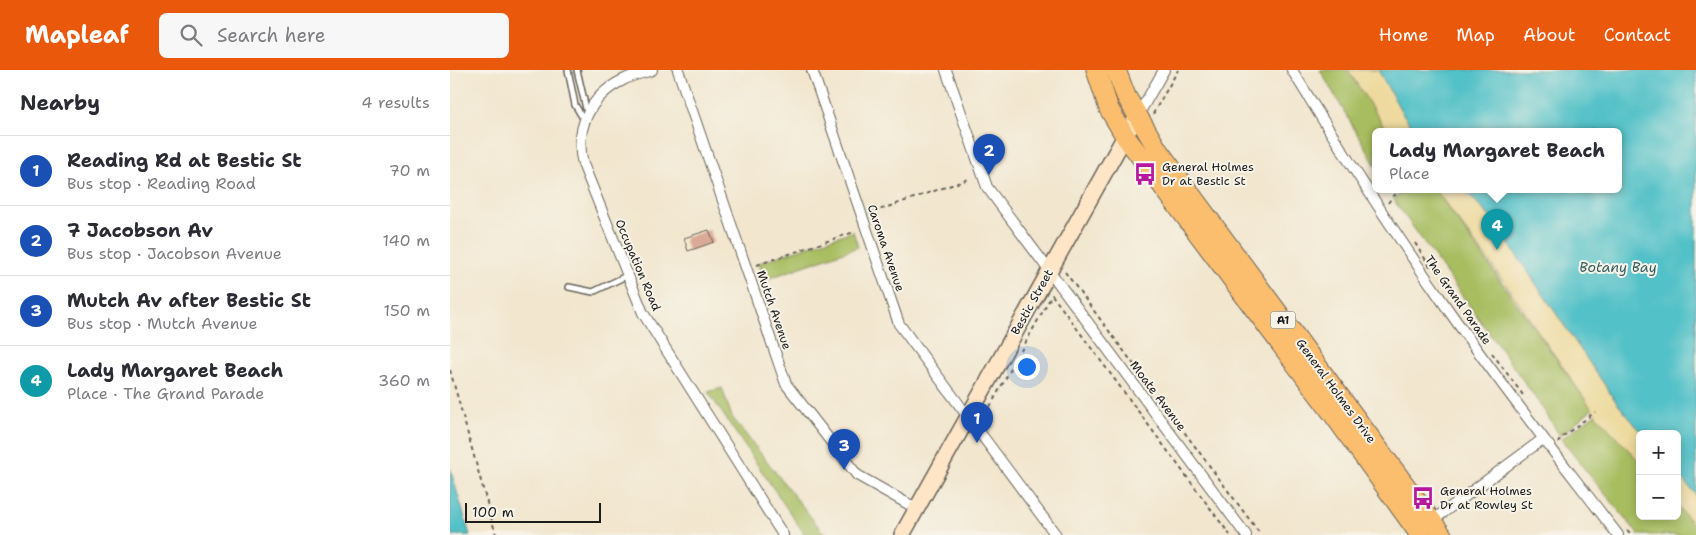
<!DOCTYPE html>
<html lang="en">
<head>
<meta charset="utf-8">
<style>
  :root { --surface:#fff; --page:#f7f7f7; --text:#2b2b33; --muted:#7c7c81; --line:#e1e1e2; --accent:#ea580c }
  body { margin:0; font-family:"Shantell Sans",sans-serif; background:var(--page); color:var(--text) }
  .controls { position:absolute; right:15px; bottom:15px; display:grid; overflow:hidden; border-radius:8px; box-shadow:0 2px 12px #0003 }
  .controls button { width:45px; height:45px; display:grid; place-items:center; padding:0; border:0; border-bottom:1px solid var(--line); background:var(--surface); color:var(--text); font:25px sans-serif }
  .scale { position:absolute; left:15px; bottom:12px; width:136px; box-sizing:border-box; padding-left:5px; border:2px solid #1c1c1c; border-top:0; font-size:14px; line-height:18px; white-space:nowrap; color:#1c1c1c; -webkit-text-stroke:4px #f7f3e8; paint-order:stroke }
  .you { position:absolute; left:576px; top:296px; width:18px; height:18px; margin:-12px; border:4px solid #fff; border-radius:50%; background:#1a73e8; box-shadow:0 0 0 8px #1a73e833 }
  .badge { display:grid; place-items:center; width:32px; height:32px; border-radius:50%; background:var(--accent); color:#fff; font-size:16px; font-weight:700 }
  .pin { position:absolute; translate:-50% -41px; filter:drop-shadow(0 1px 2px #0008) }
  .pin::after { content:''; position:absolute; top:26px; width:18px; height:15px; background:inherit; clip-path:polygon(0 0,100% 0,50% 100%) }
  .popup { position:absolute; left:922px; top:58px; width:250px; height:65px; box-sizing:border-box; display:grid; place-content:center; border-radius:8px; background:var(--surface); filter:drop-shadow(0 1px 4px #0005); font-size:16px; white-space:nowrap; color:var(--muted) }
  .popup b { font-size:19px; color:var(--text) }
  .popup::after { content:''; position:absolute; left:50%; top:100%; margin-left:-10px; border:10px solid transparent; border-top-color:var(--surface) }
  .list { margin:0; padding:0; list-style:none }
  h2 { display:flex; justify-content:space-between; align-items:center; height:65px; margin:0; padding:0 20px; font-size:21px }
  h2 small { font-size:16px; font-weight:400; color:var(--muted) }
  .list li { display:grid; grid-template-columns:32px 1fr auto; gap:15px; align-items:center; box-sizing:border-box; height:70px; padding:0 20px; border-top:1px solid var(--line) }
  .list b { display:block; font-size:19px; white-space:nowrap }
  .list p { margin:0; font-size:16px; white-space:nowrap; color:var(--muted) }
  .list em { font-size:16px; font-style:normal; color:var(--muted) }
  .icon { flex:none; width:28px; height:28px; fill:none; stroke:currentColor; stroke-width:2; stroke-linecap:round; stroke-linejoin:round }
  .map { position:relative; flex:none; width:1246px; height:465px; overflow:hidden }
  header { display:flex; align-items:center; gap:30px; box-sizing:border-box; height:70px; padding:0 25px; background:var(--accent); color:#fff }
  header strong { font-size:24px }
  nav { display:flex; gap:28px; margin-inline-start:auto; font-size:18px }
  .search { width:350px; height:45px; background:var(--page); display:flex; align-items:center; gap:12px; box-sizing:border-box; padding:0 18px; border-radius:8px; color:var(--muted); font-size:19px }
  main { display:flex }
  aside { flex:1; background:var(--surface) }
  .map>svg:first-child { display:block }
  .green { fill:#a8bd61; stroke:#626c3e }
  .sand { fill:#eeda9e; stroke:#857b5d }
  .water { fill:#53c1c8; stroke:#386e72 }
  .building { fill:#d79f8b }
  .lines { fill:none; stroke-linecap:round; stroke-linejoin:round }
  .lane-casing { stroke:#67635a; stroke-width:8 }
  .street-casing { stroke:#67635a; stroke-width:12 }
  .secondary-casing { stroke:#67635a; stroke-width:18 }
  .highway-casing { stroke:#67635a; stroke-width:21 }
  .path { stroke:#67635a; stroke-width:2; stroke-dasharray:4 4; stroke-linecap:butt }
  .lane { stroke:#fff; stroke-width:5 }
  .street { stroke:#fff; stroke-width:10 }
  .secondary { stroke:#fde5c5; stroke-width:15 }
  .highway { stroke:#fabe6e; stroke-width:19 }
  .labels { text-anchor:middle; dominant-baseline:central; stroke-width:4; stroke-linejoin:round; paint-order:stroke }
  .shield { fill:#f7f3e8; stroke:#5e5c59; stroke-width:1 }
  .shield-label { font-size:11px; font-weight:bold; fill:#1c1c1c }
  .poi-label { font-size:12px; fill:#1c1c1c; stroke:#f7f3e8; text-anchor:start }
  .street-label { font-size:12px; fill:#1c1c1c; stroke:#f7f3e8 }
  .water-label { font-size:14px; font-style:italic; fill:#325e61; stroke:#f7f3e8 }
</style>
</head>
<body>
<header>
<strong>Mapleaf</strong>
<div class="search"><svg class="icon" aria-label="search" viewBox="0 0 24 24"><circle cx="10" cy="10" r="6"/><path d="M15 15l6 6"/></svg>Search here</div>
<nav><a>Home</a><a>Map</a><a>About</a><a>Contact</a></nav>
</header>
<main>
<aside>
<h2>Nearby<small>4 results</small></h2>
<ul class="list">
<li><span class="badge" style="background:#1a4fb4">1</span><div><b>Reading Rd at Bestic St</b><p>Bus stop · Reading Road</p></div><em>70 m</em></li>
<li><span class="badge" style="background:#1a4fb4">2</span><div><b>7 Jacobson Av</b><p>Bus stop · Jacobson Avenue</p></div><em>140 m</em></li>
<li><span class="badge" style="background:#1a4fb4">3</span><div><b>Mutch Av after Bestic St</b><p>Bus stop · Mutch Avenue</p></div><em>150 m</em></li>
<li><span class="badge" style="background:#0f9aa8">4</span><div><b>Lady Margaret Beach</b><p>Place · The Grand Parade</p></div><em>360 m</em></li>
</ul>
</aside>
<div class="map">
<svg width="1246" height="465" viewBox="0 0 1246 465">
  <rect width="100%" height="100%" fill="#f7f3e8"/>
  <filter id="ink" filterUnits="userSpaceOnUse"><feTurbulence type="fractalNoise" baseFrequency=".02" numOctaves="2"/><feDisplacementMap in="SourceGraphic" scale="10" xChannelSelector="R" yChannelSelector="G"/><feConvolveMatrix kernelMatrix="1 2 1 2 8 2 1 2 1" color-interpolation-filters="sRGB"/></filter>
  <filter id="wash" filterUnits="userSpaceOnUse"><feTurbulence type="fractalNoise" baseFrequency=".0096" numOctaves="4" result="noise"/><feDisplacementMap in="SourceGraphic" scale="20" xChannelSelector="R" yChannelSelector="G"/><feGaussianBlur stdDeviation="1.12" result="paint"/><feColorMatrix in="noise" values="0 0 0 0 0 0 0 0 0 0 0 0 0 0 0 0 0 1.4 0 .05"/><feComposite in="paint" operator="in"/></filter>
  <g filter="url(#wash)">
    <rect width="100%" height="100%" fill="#f2e6ce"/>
    <path class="green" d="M870,0h28l39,61h-11v35z
      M959,119h26l157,220 -32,27 -20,-32 -145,-202 -1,-4z
      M403,161l5,16 -94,33 -5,-17z
      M272,318l10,29 93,118h-20l-97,-143z
      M1144,345h2l44,47v54h37v-10l19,21v8h-57l-48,-58 -30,-38z"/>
    <path class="sand" d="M898,0h30l25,44 12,17h-28z
      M985,119h29l28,30 125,184 26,31h-3v28l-44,-47 -92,-133z
      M1227,403l19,22v32l-19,-21z"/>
    <path class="water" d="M928,0h318v425l-19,-22v-39h-34l-26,-31 -125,-184 -28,-30h154v-58h-203l-12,-17z
      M0,398l20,67h-20z"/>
    <g id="blocks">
      <path class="building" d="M259,160l5,12 -26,9 -4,-13z"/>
    </g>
  </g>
  <g filter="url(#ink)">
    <use href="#blocks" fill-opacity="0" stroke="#67635a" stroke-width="1"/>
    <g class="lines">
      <defs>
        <path id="lane" d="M118,0l7,35 9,15
          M127,0l10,43
          M119,217l24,5 35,-17"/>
        <path id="street" d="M202,0c-9,3 -20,5 -29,10 -33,16 -49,49 -40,84l60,149 140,222
          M228,0l108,314 71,91 60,34
          M362,0l87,254 157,211
          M496,0l41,117 259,348
          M842,0c50,82 102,162 157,241 54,77 112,150 169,224
          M687,47l27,-47
          M979,453l114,-84"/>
        <path id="secondary" d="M452,465l223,-399 12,-19"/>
        <path id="highway" d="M646,0l13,39 16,27 208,278 87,121
          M666,0l10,26 32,54 284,385"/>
      </defs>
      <use href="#lane" class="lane-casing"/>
      <use href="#street" class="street-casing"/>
      <use href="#secondary" class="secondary-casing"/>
      <use href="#highway" class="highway-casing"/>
      <path class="path" d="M703,44l25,-44
        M938,133l5,-7 12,-7
        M423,142l96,-33
        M965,173l16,25
        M307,195l97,-33
        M615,202l196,263
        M1042,283l31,42
        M0,300l46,165
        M532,351l70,-126 178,240
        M1108,373l3,-5 34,-26
        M1177,460l5,5"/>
      <use href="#lane" class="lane"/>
      <use href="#street" class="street"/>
      <use href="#secondary" class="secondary"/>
      <use href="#highway" class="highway"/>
    </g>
  </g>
  <defs>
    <symbol id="bus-bare" viewBox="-9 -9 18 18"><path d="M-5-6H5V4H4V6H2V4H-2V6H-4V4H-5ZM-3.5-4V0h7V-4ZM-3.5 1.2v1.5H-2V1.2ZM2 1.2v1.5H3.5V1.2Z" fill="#b5179e" stroke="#f7f3e8" stroke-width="2.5" paint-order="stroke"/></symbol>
  </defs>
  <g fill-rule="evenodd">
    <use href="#bus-bare" x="679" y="88" width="32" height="32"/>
    <use href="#bus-bare" x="957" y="412" width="32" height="32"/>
  </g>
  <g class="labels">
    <rect class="shield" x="820.5" y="241.5" width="25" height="17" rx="4"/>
    <g class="shield-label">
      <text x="833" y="250">A1</text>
    </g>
    <g class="poi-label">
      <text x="712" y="97">General Holmes<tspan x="712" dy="14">Dr at Bestic St</tspan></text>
      <text x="990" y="421">General Holmes<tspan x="990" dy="14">Dr at Rowley St</tspan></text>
    </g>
    <g class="street-label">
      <text transform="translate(436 178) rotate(71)">Caroma Avenue</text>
      <text transform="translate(188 195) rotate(67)">Occupation Road</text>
      <text transform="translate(1008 230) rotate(55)">The Grand Parade</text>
      <text transform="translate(582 232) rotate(-61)">Bestic Street</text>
      <text transform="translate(324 240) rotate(71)">Mutch Avenue</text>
      <text transform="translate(886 321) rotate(54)">General Holmes Drive</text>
      <text transform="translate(708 326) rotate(53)">Moate Avenue</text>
    </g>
    <g class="water-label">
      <text x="1168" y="197">Botany Bay</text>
    </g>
  </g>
</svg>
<div class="controls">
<button>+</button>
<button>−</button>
</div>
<div class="scale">100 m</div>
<div class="you"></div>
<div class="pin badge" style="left:527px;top:373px;background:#1a4fb4">1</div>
<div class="pin badge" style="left:539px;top:105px;background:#1a4fb4">2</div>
<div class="pin badge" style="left:394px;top:400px;background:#1a4fb4">3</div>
<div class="pin badge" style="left:1047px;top:180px;background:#0f9aa8">4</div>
<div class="popup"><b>Lady Margaret Beach</b>Place</div>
</div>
</main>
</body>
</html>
